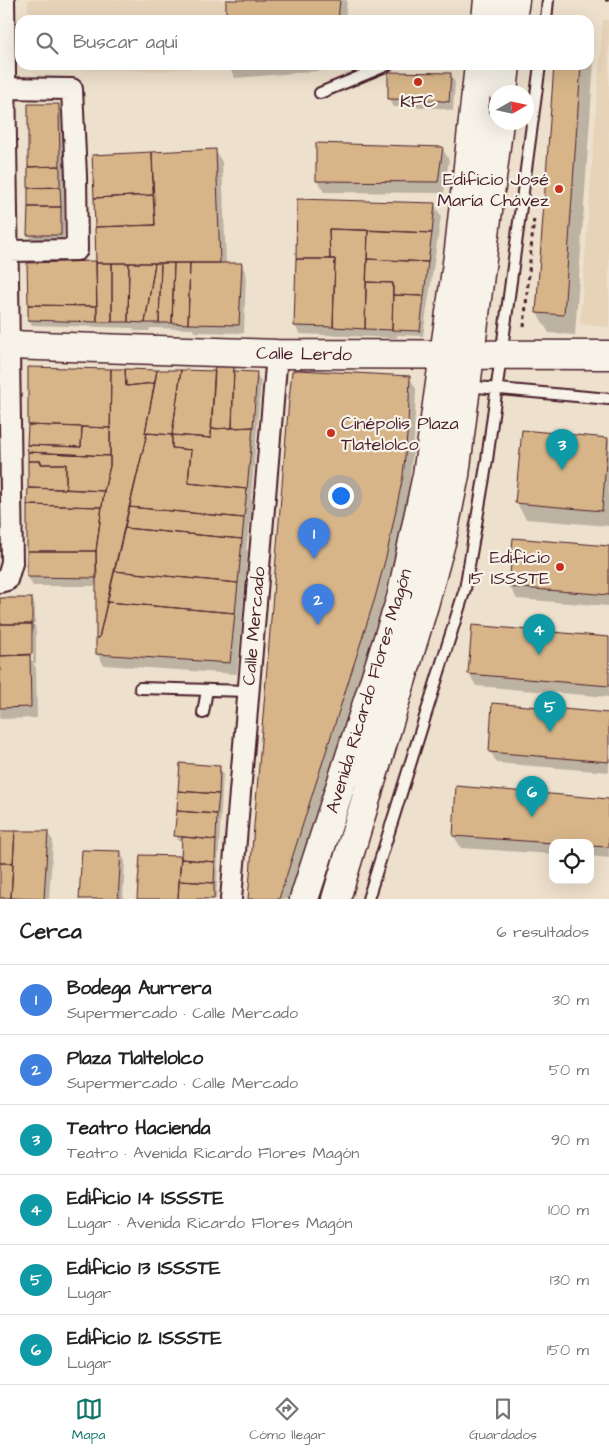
<!DOCTYPE html>
<html lang="es">
<head>
<meta charset="utf-8">
<style>
  :root { --surface:#fff; --page:#f2f2f2; --text:#222; --muted:#767676; --line:#e0e0e0; --accent:#0f766e }
  body { margin:0; font-family:"Architects Daughter",sans-serif; background:var(--page); color:var(--text) }
  .controls { position:absolute; right:15px; bottom:15px; display:grid; overflow:hidden; border-radius:10px; box-shadow:0 5px 20px #0002 }
  .controls button { width:45px; height:45px; display:grid; place-items:center; padding:0; border:0; border-bottom:1px solid var(--line); background:var(--surface); color:var(--text); font:25px sans-serif }
  .compass { position:absolute; left:489px; top:85px; width:45px; height:45px; border-radius:50%; background:var(--surface); box-shadow:0 5px 20px #0002; rotate:81deg }
  .you { position:absolute; left:340px; top:495px; width:18px; height:18px; margin:-12px; border:4px solid #fff; border-radius:50%; background:#1a73e8; box-shadow:0 0 0 8px #1a73e833 }
  .badge { display:grid; place-items:center; width:32px; height:32px; border-radius:50%; background:var(--accent); color:#fff; font-size:16px; font-weight:700 }
  .pin { position:absolute; translate:-50% -41px; filter:drop-shadow(0 1px 2px #0008) }
  .pin::after { content:''; position:absolute; top:26px; width:18px; height:15px; background:inherit; clip-path:polygon(0 0,100% 0,50% 100%) }
  .list { margin:0; padding:0; list-style:none }
  h2 { display:flex; justify-content:space-between; align-items:center; height:65px; margin:0; padding:0 20px; font-size:21px }
  h2 small { font-size:16px; font-weight:400; color:var(--muted) }
  .list li { display:grid; grid-template-columns:32px 1fr auto; gap:15px; align-items:center; box-sizing:border-box; height:70px; padding:0 20px; border-top:1px solid var(--line) }
  .list b { display:block; font-size:19px; white-space:nowrap }
  .list p { margin:0; font-size:16px; white-space:nowrap; color:var(--muted) }
  .list em { font-size:16px; font-style:normal; color:var(--muted) }
  .icon { flex:none; width:28px; height:28px; fill:none; stroke:currentColor; stroke-width:2; stroke-linecap:round; stroke-linejoin:round }
  .map { position:relative; flex:none; width:609px; height:899px; overflow:hidden }
  .search { position:absolute; background:var(--surface); box-shadow:0 5px 20px #0002; left:15px; right:15px; top:15px; height:55px; display:flex; align-items:center; gap:12px; box-sizing:border-box; padding:0 18px; border-radius:15px; color:var(--muted); font-size:19px }
  .sheet { height:485px; background:var(--surface) }
  nav { display:flex; justify-content:space-around; align-items:center; box-sizing:border-box; height:70px; border-top:1px solid var(--line); background:var(--surface); font-size:14px; color:var(--muted) }
  nav a { display:grid; justify-items:center; gap:2px }
  nav .on { color:var(--accent) }
  .map>svg:first-child { display:block }
  .built { fill:#e6d3b8 }
  .shadow { fill:#0003; fill-rule:evenodd }
  .building { fill:#d7b589; stroke:#4a1f2b }
  .lines { fill:none; stroke-linecap:round; stroke-linejoin:round }
  .lane-casing { stroke:#4a1f2b; stroke-width:14 }
  .street-casing { stroke:#4a1f2b; stroke-width:24 }
  .secondary-casing { stroke:#4a1f2b; stroke-width:31 }
  .path { stroke:#4a1f2b; stroke-width:3; stroke-dasharray:4 4; stroke-linecap:butt }
  .lane { stroke:#f7f3e8; stroke-width:10 }
  .street { stroke:#f7f3e8; stroke-width:20 }
  .secondary { stroke:#f7f3e8; stroke-width:28 }
  .poi-dot { fill:#c8321e; stroke:#f7f3e8; stroke-width:2 }
  .labels { text-anchor:middle; dominant-baseline:central; stroke-width:4.5; stroke-linejoin:round; paint-order:stroke }
  .poi-label { font-size:18px; fill:#4a1f2b; stroke:#f7f3e8; text-anchor:end }
  .street-label { font-size:18px; fill:#4a1f2b; stroke:#f7f3e8 }
</style>
</head>
<body>
<div class="map">
<svg width="609" height="899" viewBox="0 0 609 899">
  <rect width="100%" height="100%" fill="#ede0cc"/>
  <filter id="ink" filterUnits="userSpaceOnUse"><feTurbulence type="fractalNoise" baseFrequency=".02" numOctaves="2"/><feDisplacementMap in="SourceGraphic" scale="10" xChannelSelector="R" yChannelSelector="G"/><feConvolveMatrix kernelMatrix="1 2 1 2 8 2 1 2 1" color-interpolation-filters="sRGB"/></filter>
  <g filter="url(#ink)">
    <path class="built" d="M28,0h198v20h-198z
      M603,20h6v307l-29,-3z
      M65,65h162v1l-73,5 -89,-2z"/>
    <path class="shadow" d="M227,0h120l-2,20h-118z
      M589,51l5,10 -19,274 -26,-2 -12,-20 18,-248h34z
      M228,65h161l-154,13z
      M450,74l5,9 -2,28 -15,-3 -44,-1 -5,-8z
      M29,105h30l5,9v127h-32l-3,-6z
      M442,148l7,12 -5,33 -120,-1 -7,-11z
      M215,151l7,11 4,102h15l5,9 -2,60 -50,-1 -1,-3 -43,-1 -1,3h-14l-2,-3 -101,-3 -3,-5 69,-58 -4,-106z
      M435,205l6,11 -18,120 -26,-1v3l-97,-4 -5,-8z
      M233,364l5,9h18l5,9 -10,117 2,3 -7,47 2,2 -11,123 -133,-9 -7,-12 1,-67h-65l-5,-9 1,-209 187,4z
      M410,378l6,11 -2,49 -5,50 -16,77 -12,45 -93,289h-39z
      M608,439l1,2v85l-83,-7 -10,-17z
      M609,547v59l-92,-7 -7,-12z
      M32,599l3,6v18h-35v-23z
      M0,625h35l1,9v29h-3l3,5 1,50 -37,1zM31,633h2v28h-2z
      M609,638v59l-133,-11 -7,-12z
      M609,714v58l-112,-9 -7,-12z
      M219,767l4,6 -7,126h-78l3,-43 41,2 1,-16 -4,-1 -3,-5z
      M609,800v58l-19,-2v-13h-37v11l-92,-6 -7,-12z
      M0,832l48,1 5,8 -4,58h-49z
      M120,852l5,9 -2,38h-43z"/>
    <path class="building" d="M226,0h114l-2,20h3h-115z
      M554,65h27l-17,250 -28,-2z
      M388,72l63,1 -2,29 -16,-2 -45,-1z
      M28,104h31l1,62 -32,1z
      M316,143l127,4 -5,35 -122,-1z
      M216,149l4,114h-124l-1,-36 60,-2 -3,-73z
      M152,152l1,43 -59,3 -2,-43z
      M60,166v21l-32,1v-21z
      M60,187l1,20h-33v-19z
      M153,195l2,30 -60,2 -1,-29z
      M297,199l138,4 -3,30 -103,-4 1,30h-34z
      M28,207h33v28h-34z
      M329,229l39,1 -3,99 -32,-2 2,-68h-5z
      M368,230l64,3 -4,29 -61,-3z
      M296,259h39l-2,68 -39,-1z
      M367,259l61,3 -4,34 -31,-1v-12l-27,-1z
      M96,261l1,45 -69,-1 -1,-42z
      M96,263h16v59h-15z
      M112,263h17l-1,59h-16z
      M129,263h26l-10,60 -17,-1z
      M155,263h6l-2,60h-14z
      M161,263h13l-2,60h-13z
      M174,263h16l-2,61 -16,-1z
      M190,263h52l-3,62 -51,-1z
      M366,282l27,1 -1,47 -27,-1z
      M393,295l31,1 -4,35 -28,-1z
      M28,305l69,1v16l-69,-2z
      M215,362l19,1 -2,65 -21,1z
      M28,367l83,2 -1,59 -82,-3z
      M111,369h14l1,17 29,-3 -10,50h2l-48,205h-3v-87l8,-60 6,-25z
      M125,369l32,1 -2,13 -29,3z
      M157,370h24l-9,65 -27,-2z
      M181,370l34,1 -4,67 -39,-3z
      M298,370l112,6 -2,49 -5,51 -16,77 -12,45 -96,301h-31l41,-499 3,-29z
      M234,371l23,1 -4,55 -21,1z
      M28,425l54,2 -1,20 -54,-2z
      M82,427l28,1v28l-82,-4 -1,-7 54,2z
      M253,427l-6,62 -59,-6 3,-33 -19,-2v-13l39,3v-9z
      M522,430l86,8 -6,73 -87,-8z
      M147,433l25,2v13l19,2 -3,33 59,6 -3,29 -115,-11z
      M28,452l82,4v10l-6,25 -38,-2v-25h-25v-3h-13z
      M28,461h13v3h25v25l-38,-1z
      M28,488l76,3 -2,16 -75,-2z
      M27,505l75,2 -6,44h-69z
      M129,507l115,11 -2,21 -118,-11z
      M124,528l118,11 -4,44 -124,-12z
      M513,538l96,8v49l-100,-8z
      M27,551h69l1,27 -70,-1z
      M114,571l124,12 -3,30 -128,-11z
      M0,598h32v26h-32z
      M107,602l128,11 -5,50 -134,-9v-16h3z
      M0,624h32v30l-32,2z
      M472,625l137,12v49l-141,-12z
      M30,655l1,52 -31,1v-52z
      M492,703l117,10v49l-120,-10z
      M180,763l40,3 -1,28 -41,-3z
      M456,786l153,13v48l-19,-1v-3h-37l-100,-7z
      M178,791l41,3 -2,20 -40,-3z
      M177,811l40,3 -1,26 -42,-4z
      M0,831h15l-2,32h-13z
      M15,831h33l-4,68 -33,-1z
      M182,837l34,3 -1,22 -34,-3z
      M82,850l39,1 -3,48h-39z
      M140,855l41,1 -3,43h-41z
      M181,859l34,3 -1,21 -35,-2z
      M0,863h13l-2,35h-11z
      M179,881l35,2v16h-36z"/>
    <g class="lines">
      <defs>
        <path id="lane" d="M546,20l2,-20
          M320,93l68,-28
          M466,386l143,13
          M140,688l108,3
          M203,713l4,-23
          M368,899l97,-310 22,-129 53,-395"/>
        <path id="street" d="M0,88l72,1 4,87 1,74 -69,1
          M0,582l7,-2 5,-17 -8,-563
          M231,899l46,-545"/>
        <path id="secondary" d="M486,20l2,-20
          M512,20l3,-20
          M503,92l3,-27
          M9,345l268,9 332,1
          M304,899l97,-301 26,-123 32,-226 20,-184
          M336,899l88,-294 18,-66 13,-64 44,-353"/>
      </defs>
      <use href="#lane" class="lane-casing"/>
      <use href="#street" class="street-casing"/>
      <use href="#secondary" class="secondary-casing"/>
      <path class="path" d="M605,0h4
        M524,327l10,-110"/>
      <use href="#lane" class="lane"/>
      <use href="#street" class="street"/>
      <use href="#secondary" class="secondary"/>
    </g>
  </g>
  <g class="poi-dot">
    <circle cx="418" cy="82" r="5"/>
    <circle cx="559" cy="189" r="5"/>
    <circle cx="331" cy="433" r="5"/>
    <circle cx="560" cy="567" r="5"/>
  </g>
  <g class="labels">
    <g class="poi-label">
      <text x="418" y="101" text-anchor="middle">KFC</text>
      <text x="549" y="179">Edificio José<tspan x="549" dy="21">María Chávez</tspan></text>
      <text x="341" y="423" text-anchor="start">Cinépolis Plaza<tspan x="341" dy="21">Tlatelolco</tspan></text>
      <text x="550" y="557">Edificio<tspan x="550" dy="21">15 ISSSTE</tspan></text>
    </g>
    <g class="street-label">
      <text transform="translate(304 354) rotate(1)">Calle Lerdo</text>
      <text transform="translate(254 626) rotate(-85)">Calle Mercado</text>
      <text transform="translate(369 691) rotate(-73)">Avenida Ricardo Flores Magón</text>
    </g>
  </g>
</svg>
<div class="controls">
<button><svg class="icon" aria-label="locate" viewBox="0 0 24 24"><circle cx="12" cy="12" r="6"/><path d="M12 2v4M12 18v4M2 12h4M18 12h4"/></svg></button>
</div>
<svg class="compass" viewBox="-18 -18 36 36"><path d="M0-13l5 13h-10z" fill="#e53935"/><path d="M0 13l5-13h-10z" fill="#767676"/></svg>
<div class="you"></div>
<div class="pin badge" style="left:314px;top:559px;background:#3f7fe0">1</div>
<div class="pin badge" style="left:318px;top:625px;background:#3f7fe0">2</div>
<div class="pin badge" style="left:562px;top:470px;background:#0f9aa8">3</div>
<div class="pin badge" style="left:539px;top:655px;background:#0f9aa8">4</div>
<div class="pin badge" style="left:550px;top:732px;background:#0f9aa8">5</div>
<div class="pin badge" style="left:532px;top:817px;background:#0f9aa8">6</div>
<div class="search"><svg class="icon" aria-label="search" viewBox="0 0 24 24"><circle cx="10" cy="10" r="6"/><path d="M15 15l6 6"/></svg>Buscar aquí</div>
</div>
<section class="sheet">
<h2>Cerca<small>6 resultados</small></h2>
<ul class="list">
<li><span class="badge" style="background:#3f7fe0">1</span><div><b>Bodega Aurrera</b><p>Supermercado · Calle Mercado</p></div><em>30 m</em></li>
<li><span class="badge" style="background:#3f7fe0">2</span><div><b>Plaza Tlaltelolco</b><p>Supermercado · Calle Mercado</p></div><em>50 m</em></li>
<li><span class="badge" style="background:#0f9aa8">3</span><div><b>Teatro Hacienda</b><p>Teatro · Avenida Ricardo Flores Magón</p></div><em>90 m</em></li>
<li><span class="badge" style="background:#0f9aa8">4</span><div><b>Edificio 14 ISSSTE</b><p>Lugar · Avenida Ricardo Flores Magón</p></div><em>100 m</em></li>
<li><span class="badge" style="background:#0f9aa8">5</span><div><b>Edificio 13 ISSSTE</b><p>Lugar</p></div><em>130 m</em></li>
<li><span class="badge" style="background:#0f9aa8">6</span><div><b>Edificio 12 ISSSTE</b><p>Lugar</p></div><em>150 m</em></li>
</ul>
</section>
<nav>
<a class="on"><svg class="icon" aria-label="map" viewBox="0 0 24 24"><path d="M3 6l6-2 6 2 6-2v14l-6 2-6-2-6 2zM9 4v14M15 6v14"/></svg>Mapa</a>
<a><svg class="icon" aria-label="directions" viewBox="0 0 24 24"><path d="M12 3l9 9-9 9-9-9zM9 14v-3h6M13 9l2 2-2 2"/></svg>Cómo llegar</a>
<a><svg class="icon" aria-label="saved" viewBox="0 0 24 24"><path d="M7 4h10v16l-5-4-5 4z"/></svg>Guardados</a>
</nav>
</body>
</html>
